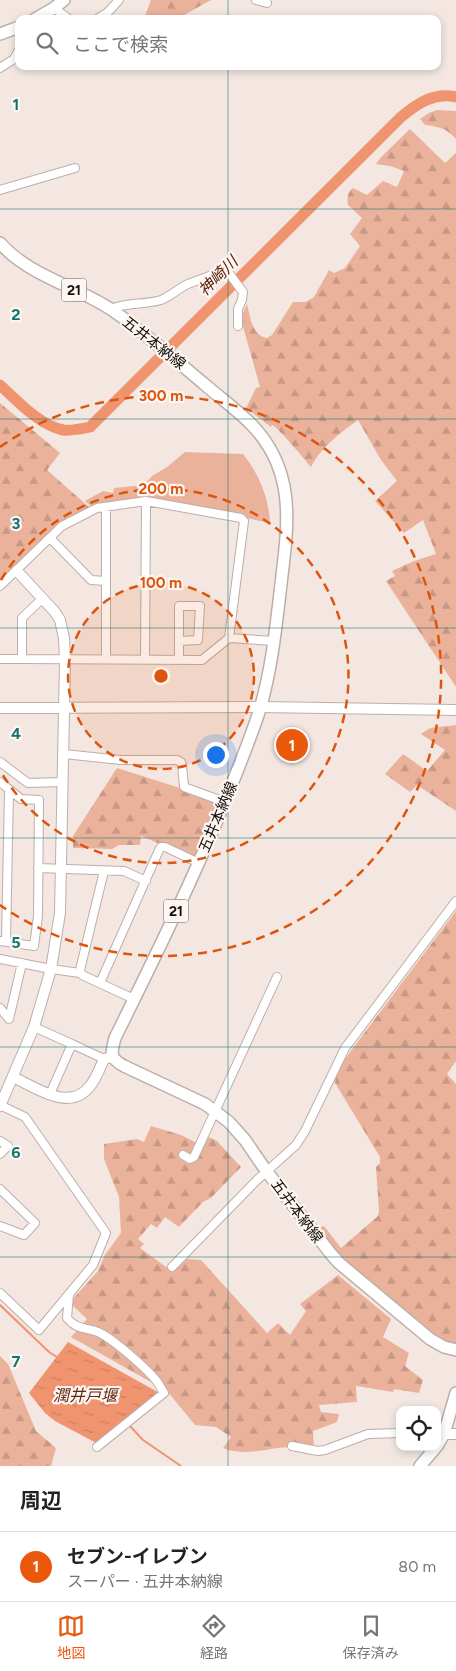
<!DOCTYPE html>
<html lang="ja">
<head>
<meta charset="utf-8">
<style>
  :root { --surface:#fff; --page:#f2f2f2; --text:#222; --muted:#767676; --line:#e0e0e0; --accent:#ea580c }
  body { margin:0; font-family:Figtree,"Noto Sans JP",sans-serif; background:var(--page); color:var(--text) }
  .controls { position:absolute; right:15px; bottom:15px; display:grid; overflow:hidden; border-radius:10px; box-shadow:0 2px 8px #0003 }
  .controls button { width:45px; height:45px; display:grid; place-items:center; padding:0; border:0; border-bottom:1px solid var(--line); background:var(--surface); color:var(--text); font:25px sans-serif }
  .you { position:absolute; left:215px; top:754px; width:18px; height:18px; margin:-12px; border:4px solid #fff; border-radius:50%; background:#1a73e8; box-shadow:0 0 0 8px #1a73e833 }
  .badge { display:grid; place-items:center; width:32px; height:32px; border-radius:50%; background:var(--accent); color:#fff; font-size:16px; font-weight:700 }
  .pin { position:absolute; translate:-50% -50%; border:2px solid #fff; box-shadow:0 1px 5px #0006 }
  .list { margin:0; padding:0; list-style:none }
  h2 { display:flex; justify-content:space-between; align-items:center; height:65px; margin:0; padding:0 20px; font-size:21px }
  h2 small { font-size:16px; font-weight:400; color:var(--muted) }
  .list li { display:grid; grid-template-columns:32px 1fr auto; gap:15px; align-items:center; box-sizing:border-box; height:70px; padding:0 20px; border-top:1px solid var(--line) }
  .list b { display:block; font-size:19px; white-space:nowrap }
  .list p { margin:0; font-size:16px; white-space:nowrap; color:var(--muted) }
  .list em { font-size:16px; font-style:normal; color:var(--muted) }
  .icon { flex:none; width:28px; height:28px; fill:none; stroke:currentColor; stroke-width:2; stroke-linecap:round; stroke-linejoin:round }
  .map { position:relative; flex:none; width:456px; height:1466px; overflow:hidden }
  .search { position:absolute; background:var(--surface); box-shadow:0 2px 8px #0003; left:15px; right:15px; top:15px; height:55px; display:flex; align-items:center; gap:12px; box-sizing:border-box; padding:0 18px; border-radius:10px; color:var(--muted); font-size:19px }
  .sheet { height:135px; background:var(--surface) }
  nav { display:flex; justify-content:space-around; align-items:center; box-sizing:border-box; height:70px; border-top:1px solid var(--line); background:var(--surface); font-size:14px; color:var(--muted) }
  nav a { display:grid; justify-items:center; gap:2px }
  nav .on { color:var(--accent) }
  .map>svg:first-child { display:block }
  .green { fill:#eab29b }
  .forest { fill:url(#forest-firs) }
  .water { fill:url(#water-ripples) }
  .lines { fill:none; stroke-linecap:round; stroke-linejoin:round }
  .stream { stroke:#ef946f; stroke-width:2 }
  .river { stroke:#ef946f; stroke-width:11 }
  .street-casing { stroke:#bcafaa; stroke-width:10 }
  .secondary-casing { stroke:#bcafaa; stroke-width:12 }
  .primary-casing { stroke:#bcafaa; stroke-width:14 }
  .street { stroke:#fff; stroke-width:8 }
  .secondary { stroke:#fff; stroke-width:10 }
  .primary { stroke:#fff; stroke-width:11 }
  .grid { fill:none; stroke:#0f766e; stroke-width:1; stroke-opacity:0.55 }
  .ring { fill:none; stroke:#dd550c; stroke-width:2.5; stroke-dasharray:9 6 }
  .labels { text-anchor:middle; dominant-baseline:central; stroke-width:4.5; stroke-linejoin:round; paint-order:stroke }
  .shield { fill:#fdf5f2; stroke:#595452; stroke-width:1 }
  .shield-label { font-size:14px; font-weight:bold; fill:#130f0d }
  .street-label { font-size:15px; fill:#130f0d; stroke:#fdf5f2 }
  .water-label { font-size:16px; font-style:italic; fill:#62280e; stroke:#fdf5f2 }
  .grid-label { font-size:16px; text-anchor:middle; font-weight:bold; fill:#0f766e; stroke:#fdf5f2; stroke-width:4.5; stroke-linejoin:round; paint-order:stroke }
  .centre { fill:#dd550c; stroke:#fdf5f2; stroke-width:2.5 }
  .ring-label { font-size:15px; text-anchor:middle; font-weight:bold; fill:#dd550c; stroke:#fdf5f2; stroke-width:4.5; stroke-linejoin:round; paint-order:stroke }
</style>
</head>
<body>
<div class="map">
<svg width="456" height="1466" viewBox="0 0 456 1466">
  <defs>
    <pattern id="forest-firs" width="22" height="20" patternUnits="userSpaceOnUse" patternTransform="scale(1.25)"><rect width="22" height="20" fill="#eab29b"/><path d="M5 1l3.5 6h-7zM16 11l3.5 6h-7z" fill="#c89884"/></pattern>
    <pattern id="water-ripples" width="26" height="14" patternUnits="userSpaceOnUse" patternTransform="scale(1.25)"><rect width="26" height="14" fill="#ef946f"/><path d="M2 4q2-2 4 0t4 0M15 11q2-2 4 0t4 0" fill="none" stroke="#cc7e5f"/></pattern>
  </defs>
  <rect width="100%" height="100%" fill="#f4e7e2"/>
  <path class="green" d="M185,452l58,2c16,20 26,44 27,69l-102,-21 -73,8 -10,-9 18,-10 10,2 1,-5 30,-3 8,-9 15,-9z"/>
  <path class="forest" d="M151,0h60l-34,19h-31l-1,-3z
    M437,110l19,1v28c-10,-11 -16,-12 -31,-14l-5,-6 9,-6z
    M410,129l35,34 11,-10v534l-70,-106 9,-5 -3,-5 22,-10 22,-7 -13,-34 -19,13 -29,-32 22,-20 -16,-21 -23,-40c-18,13 -37,27 -47,47 -6,-7 -33,-40 -39,-42l-1,2 -25,-19 10,-20 4,-1 -18,-64 1,-10 4,-9c3,12 5,32 20,34l5,-3 21,-33h13l8,-5 15,-27 5,3 11,-5 15,-22 -10,-12 12,-16 -14,-13c-1,-7 -1,-12 5,-17l14,7 16,-14 14,6 7,-16 -14,-5 -14,-2 5,-7z
    M0,403l60,50 -13,17 43,38 -90,73z
    M456,725v86l-39,-26 -7,7 -25,-18 18,-20 24,17 18,-21 -24,-16 9,-6z
    M117,768l104,33 -26,58 -54,-23 -1,9h-21l-7,4 -39,-1v-12z
    M456,911v150l-9,13 9,10v259l-3,2 -17,-7 -78,-66 -22,-21 -20,-23 8,-2 17,22 37,-32 1,-5 -3,-44 4,-4v-6l-45,-74c0,-12 11,-25 18,-35z
    M151,1126l30,9 22,11 6,-9 8,4 24,26 -30,31 -8,4 -24,25 -14,-10 -8,11 -6,-4 -13,15 6,5 -4,4 33,24 14,-13 14,1 66,73 11,-10 12,12 16,-24 -6,-7 38,-29 53,44 -8,18 26,16 -4,13 18,14 -4,13 -25,-4 -1,3 -37,-6 1,16 -38,3 2,7 18,2 -2,8 -24,9 1,19c-7,-1 -14,-2 -20,-3 -23,-1 -48,11 -71,1l8,-11 -15,-10 -21,-2 -28,-34 -96,-54 16,-18 -16,-15 -1,-2 28,-31 7,-16 16,-22 -2,-36 -15,-38v-15l33,-5 7,3z
    M0,1356l8,8 28,67 20,17 -5,18h-51z"/>
  <path class="water" d="M68,1342l95,53 1,3 -62,48 -47,-25 -10,-8 -16,-20z"/>
  <g class="lines">
    <path class="stream" d="M0,1305l49,47 8,5
      M129,1425l14,15 38,26"/>
    <path class="river" d="M0,385c18,16 39,40 63,45 9,1 18,-1 27,-3l311,-310c17,-14 33,-25 55,-20"/>
    <defs>
      <path id="street" d="M256,0l11,3
        M54,8l15,11
        M97,19l11,-7 11,-12
        M0,68l14,-9 5,-9
        M0,190l75,-22
        M111,309c15,-7 34,-4 50,-9 10,-4 18,-12 27,-16 12,-5 26,-8 37,-16l18,24 -1,8 -4,9v17
        M106,507v152
        M50,538l41,42 15,1
        M0,586l62,-60 35,-18 49,-7 95,17 3,3 -15,117 -27,22 -180,-1
        M229,638l45,3
        M0,659h22v-41l21,-20
        M145,659l1,-158
        M179,659v-53h21l-2,34 -19,1
        M64,754l57,6h56l4,2 1,3 2,22 41,15
        M0,762l28,21 35,-1
        M0,782l21,17 18,1 -1,116 -4,30 -34,-5
        M38,868l86,3 22,10
        M104,871l-24,99 2,5 52,24
        M6,941l3,-151
        M0,959l51,10 29,4
        M100,983l59,-133 2,-3h4l34,16
        M0,1008l9,11 13,-56
        M34,1027l38,17 -22,50
        M72,1044l32,15
        M0,1141l8,5 -8,8
        M183,1155l7,4 4,-2 83,-180
        M0,1189l35,34 -11,12 -24,-9
        M172,1267l85,-87 39,-35 9,-14 40,-83 111,-147
        M0,1293l39,37 54,-65 13,-32 -81,-116 -25,-12
        M69,1295l-2,23c10,12 18,9 31,14 14,6 52,39 60,51 2,3 4,7 6,10l-67,54
        M292,1446l26,5 7,-1 43,-16 32,-1"/>
      <path id="secondary" d="M0,708l260,-1 196,3
        M13,1077c22,10 57,36 77,9 6,-7 10,-18 14,-27l8,-2
        M0,1106l34,-79 17,-58 9,-56 5,-253 -1,-22 -4,-18 -5,-8 -38,-41
        M444,1434h12"/>
      <path id="primary" d="M35,19l19,-11 10,-8
        M0,34l19,-7
        M0,243c29,33 76,43 112,67 32,22 61,48 91,73 16,14 33,26 48,41 46,47 37,101 30,160 -5,42 -9,84 -21,125 -12,37 -27,73 -42,109 -31,74 -67,147 -103,220 -4,15 -6,20 9,28l81,38 24,18 16,18 22,32 64,82 8,9 91,76 14,8 12,3
        M437,1446l7,-12 12,-41
        M420,1466l16,-19"/>
    </defs>
    <use href="#street" class="street-casing"/>
    <use href="#secondary" class="secondary-casing"/>
    <use href="#primary" class="primary-casing"/>
    <use href="#street" class="street"/>
    <use href="#secondary" class="secondary"/>
    <use href="#primary" class="primary"/>
  </g>
  <path class="grid" d="M228,0v19M228,66v1400M0,209h456M0,419h456M0,628h456M0,838h456M0,1047h456M0,1257h456"/>
  <circle cx="161" cy="676" r="93" fill="#dd550c" fill-opacity=".12"/>
  <g class="ring">
    <circle cx="161" cy="676" r="93"/>
    <path d="M1 580A187 187 0 1 1 1 772"/>
    <path d="M0 447A280 280 0 1 1 0 905"/>
  </g>
  <g class="labels">
    <g class="shield">
      <rect x="61.5" y="278.5" width="25" height="23" rx="4"/>
      <rect x="163.5" y="899.5" width="25" height="23" rx="4"/>
    </g>
    <g class="shield-label">
      <text x="74" y="290">21</text>
      <text x="176" y="911">21</text>
    </g>
    <g class="street-label">
      <text transform="translate(154 343) rotate(38)">五井本納線</text>
      <text transform="translate(218 817) rotate(-67)">五井本納線</text>
      <text transform="translate(297 1211) rotate(53)">五井本納線</text>
    </g>
    <g class="water-label">
      <text transform="translate(218 276) rotate(-45)">神崎川</text>
      <text x="85" y="1395">潤井戸堰</text>
    </g>
  </g>
  <g class="grid-label">
    <text x="16" y="110">1</text>
    <text x="16" y="320">2</text>
    <text x="16" y="529">3</text>
    <text x="16" y="739">4</text>
    <text x="16" y="948">5</text>
    <text x="16" y="1158">6</text>
    <text x="16" y="1367">7</text>
  </g>
  <circle cx="161" cy="676" r="8" class="centre"/>
  <g class="ring-label">
    <text x="161" y="401">300 m</text>
    <text x="161" y="494">200 m</text>
    <text x="161" y="588">100 m</text>
  </g>
</svg>
<div class="controls">
<button><svg class="icon" aria-label="locate" viewBox="0 0 24 24"><circle cx="12" cy="12" r="6"/><path d="M12 2v4M12 18v4M2 12h4M18 12h4"/></svg></button>
</div>
<div class="you"></div>
<div class="pin badge" style="left:292px;top:745px">1</div>
<div class="search"><svg class="icon" aria-label="search" viewBox="0 0 24 24"><circle cx="10" cy="10" r="6"/><path d="M15 15l6 6"/></svg>ここで検索</div>
</div>
<section class="sheet">
<h2>周辺<small></small></h2>
<ul class="list">
<li><span class="badge">1</span><div><b>セブン-イレブン</b><p>スーパー · 五井本納線</p></div><em>80 m</em></li>
</ul>
</section>
<nav>
<a class="on"><svg class="icon" aria-label="map" viewBox="0 0 24 24"><path d="M3 6l6-2 6 2 6-2v14l-6 2-6-2-6 2zM9 4v14M15 6v14"/></svg>地図</a>
<a><svg class="icon" aria-label="directions" viewBox="0 0 24 24"><path d="M12 3l9 9-9 9-9-9zM9 14v-3h6M13 9l2 2-2 2"/></svg>経路</a>
<a><svg class="icon" aria-label="saved" viewBox="0 0 24 24"><path d="M7 4h10v16l-5-4-5 4z"/></svg>保存済み</a>
</nav>
</body>
</html>
